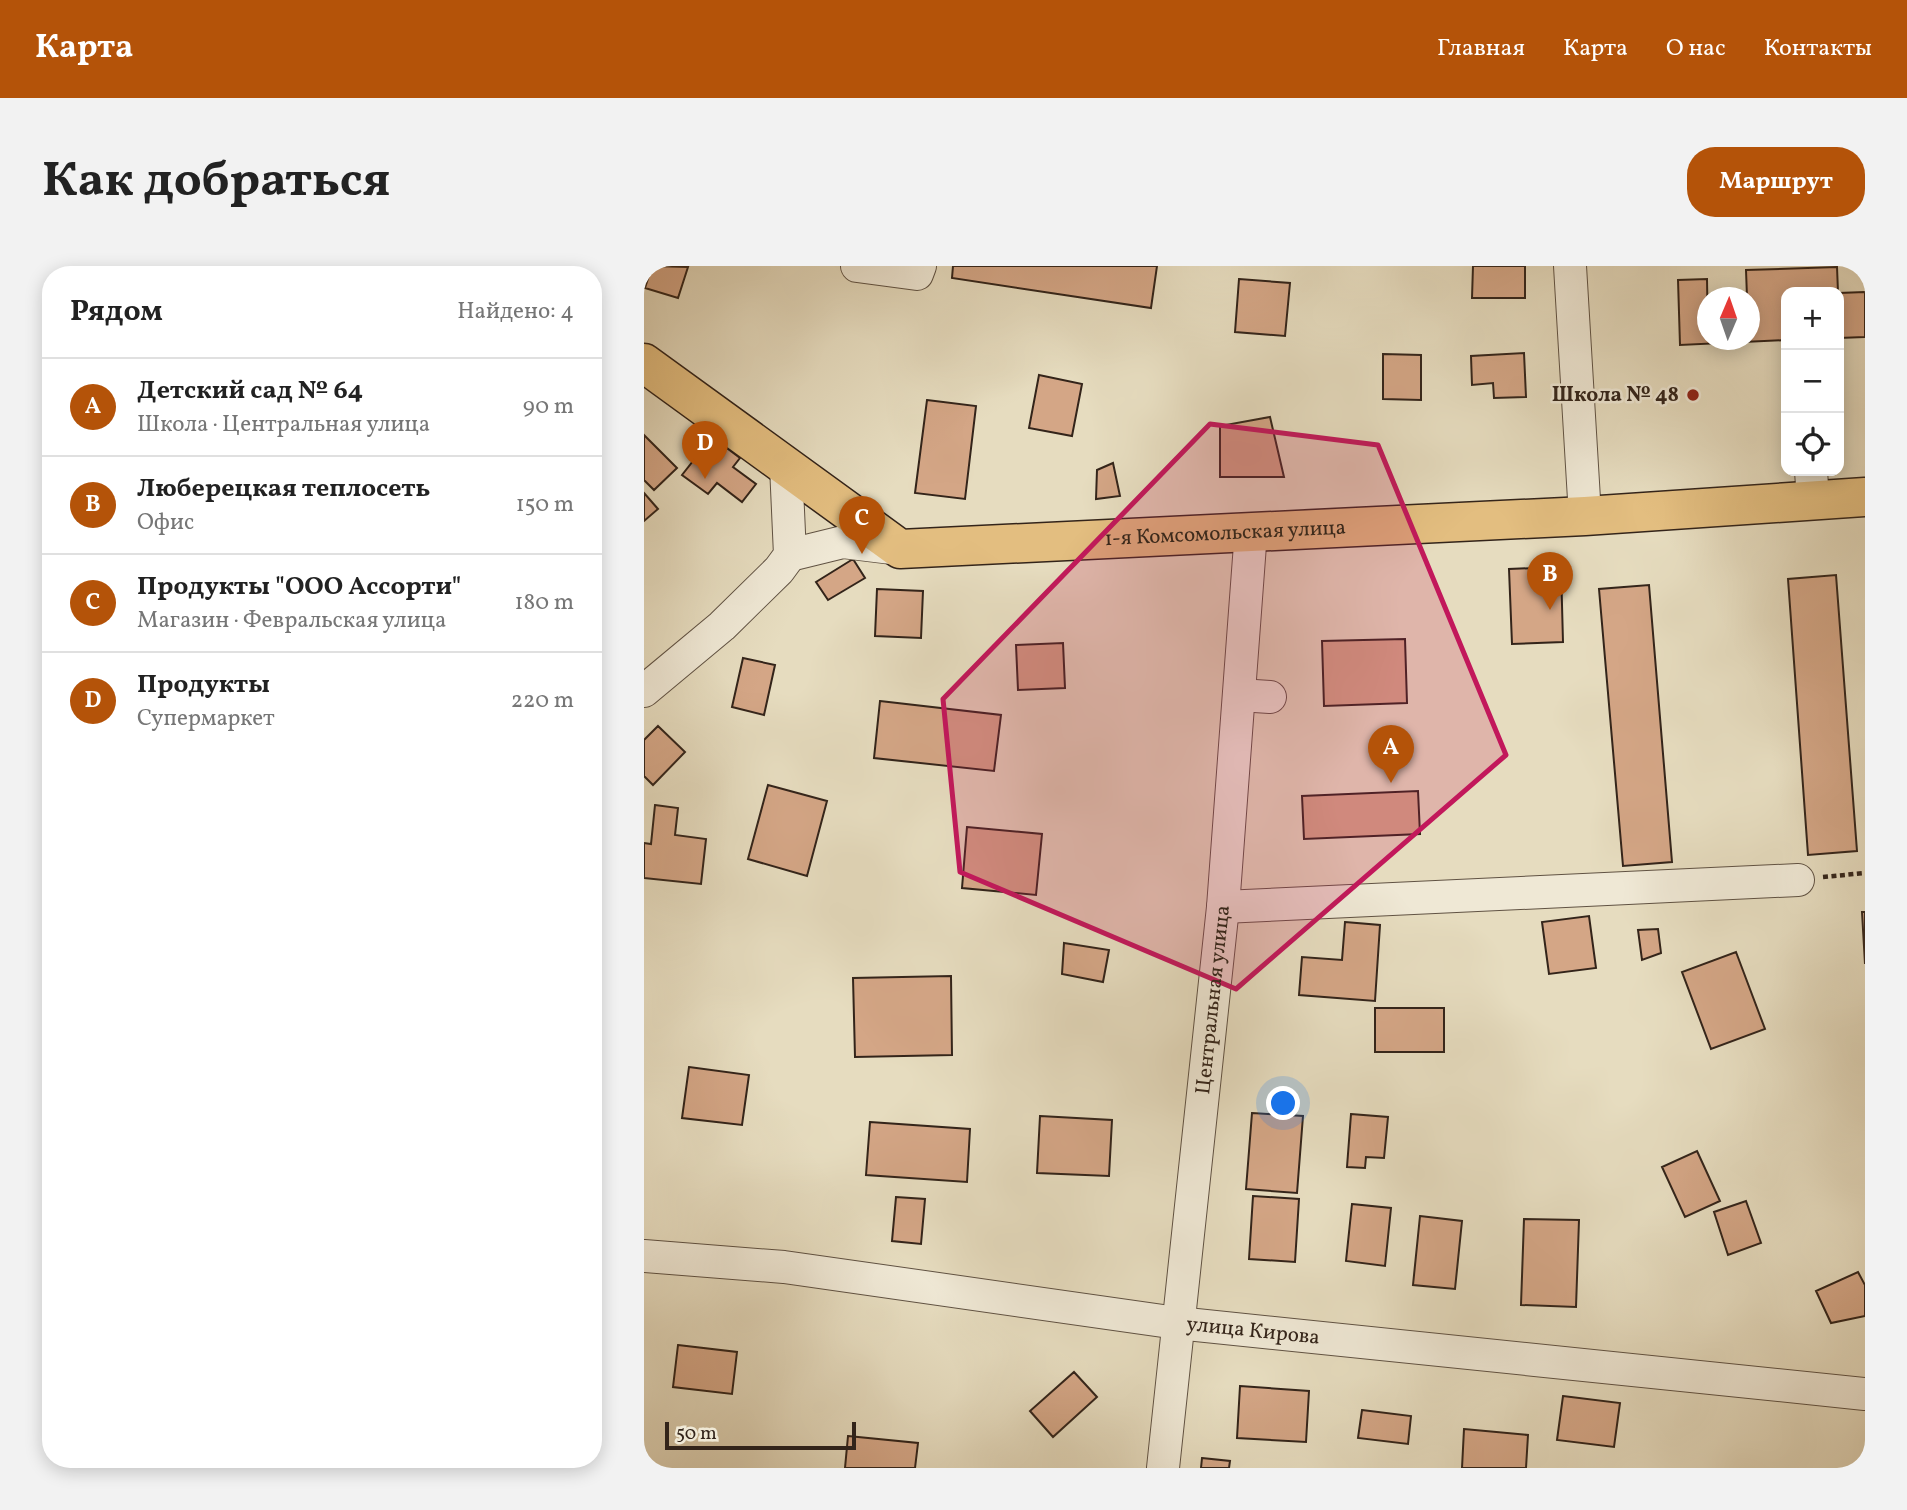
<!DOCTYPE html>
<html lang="ru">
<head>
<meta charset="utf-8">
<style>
  :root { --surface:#fff; --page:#f2f2f2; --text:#222; --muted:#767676; --line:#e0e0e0; --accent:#b45309 }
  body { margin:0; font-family:Vollkorn,serif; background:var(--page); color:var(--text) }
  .controls { position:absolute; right:21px; top:21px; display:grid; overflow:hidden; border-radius:14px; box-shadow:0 4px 18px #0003 }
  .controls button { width:63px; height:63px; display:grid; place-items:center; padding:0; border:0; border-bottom:2px solid var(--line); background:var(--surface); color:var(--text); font:35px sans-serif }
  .compass { position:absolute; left:1053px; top:21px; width:63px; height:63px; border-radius:50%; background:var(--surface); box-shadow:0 4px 18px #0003; rotate:2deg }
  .scale { position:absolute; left:21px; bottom:18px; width:191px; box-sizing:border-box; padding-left:7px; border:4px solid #33241a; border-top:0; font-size:19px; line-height:24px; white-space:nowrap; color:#33241a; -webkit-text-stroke:5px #efe8d5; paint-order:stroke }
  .you { position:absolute; left:640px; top:838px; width:24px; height:24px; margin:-18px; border:5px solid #fff; border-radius:50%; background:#1a73e8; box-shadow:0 0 0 10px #1a73e833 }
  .badge { display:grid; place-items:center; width:46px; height:46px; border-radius:50%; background:var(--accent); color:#fff; font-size:23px; font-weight:700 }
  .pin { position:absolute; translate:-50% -58px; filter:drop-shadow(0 2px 4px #0008) }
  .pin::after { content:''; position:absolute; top:37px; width:24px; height:21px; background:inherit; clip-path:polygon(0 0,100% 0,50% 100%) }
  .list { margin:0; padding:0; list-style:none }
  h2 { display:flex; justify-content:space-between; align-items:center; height:91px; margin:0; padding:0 28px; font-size:30px }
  h2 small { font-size:23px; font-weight:400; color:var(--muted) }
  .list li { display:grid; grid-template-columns:46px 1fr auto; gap:21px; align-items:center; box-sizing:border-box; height:98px; padding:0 28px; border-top:2px solid var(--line) }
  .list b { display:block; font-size:26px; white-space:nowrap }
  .list p { margin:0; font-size:23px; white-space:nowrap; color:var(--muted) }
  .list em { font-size:23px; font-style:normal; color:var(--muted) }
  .icon { flex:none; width:38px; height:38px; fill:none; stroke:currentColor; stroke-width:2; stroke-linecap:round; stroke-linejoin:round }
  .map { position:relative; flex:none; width:1221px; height:1202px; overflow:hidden; border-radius:28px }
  header { display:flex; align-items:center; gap:42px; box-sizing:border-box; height:98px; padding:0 35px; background:var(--accent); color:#fff }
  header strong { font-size:33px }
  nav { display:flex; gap:38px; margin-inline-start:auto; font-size:24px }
  .intro { display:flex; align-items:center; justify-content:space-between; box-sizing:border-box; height:168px; padding:0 42px }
  h1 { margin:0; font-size:49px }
  .button { padding:18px 32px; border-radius:28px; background:var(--accent); color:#fff; font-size:24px; font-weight:700 }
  main { display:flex; gap:42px; padding:0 42px }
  aside { flex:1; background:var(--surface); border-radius:28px; box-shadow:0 4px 18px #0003 }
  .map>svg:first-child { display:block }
  .building { fill:#d4a686; stroke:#33241a; stroke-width:2 }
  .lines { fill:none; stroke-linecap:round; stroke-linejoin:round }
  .minor-casing { stroke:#605243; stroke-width:34 }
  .major-casing { stroke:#33241a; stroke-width:41 }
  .path { stroke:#33241a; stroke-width:4.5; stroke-dasharray:5 3.5; stroke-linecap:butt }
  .minor { stroke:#efe8d5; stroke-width:32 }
  .major { stroke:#e3be80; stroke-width:38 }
  .marked { fill:#c2185b; fill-opacity:0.2; stroke:#c2185b; stroke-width:5; stroke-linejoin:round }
  .poi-dot { fill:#8f2418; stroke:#efe8d5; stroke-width:2.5 }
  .labels { text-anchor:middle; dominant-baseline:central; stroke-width:5; stroke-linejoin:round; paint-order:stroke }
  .poi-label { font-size:21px; font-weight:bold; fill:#33241a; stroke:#efe8d5; text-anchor:end }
  .street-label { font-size:21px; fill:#33241a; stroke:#efe8d5 }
</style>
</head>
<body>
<header>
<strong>Карта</strong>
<nav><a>Главная</a><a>Карта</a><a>О нас</a><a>Контакты</a></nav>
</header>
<div class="intro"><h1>Как добраться</h1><a class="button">Маршрут</a></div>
<main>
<aside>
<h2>Рядом<small>Найдено: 4</small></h2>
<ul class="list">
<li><span class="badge">A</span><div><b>Детский сад № 64</b><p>Школа · Центральная улица</p></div><em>90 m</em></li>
<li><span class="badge">B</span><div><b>Люберецкая теплосеть</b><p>Офис</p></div><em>150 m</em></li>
<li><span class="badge">C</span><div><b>Продукты &quot;ООО Ассорти&quot;</b><p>Магазин · Февральская улица</p></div><em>180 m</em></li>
<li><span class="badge">D</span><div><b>Продукты</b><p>Супермаркет</p></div><em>220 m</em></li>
</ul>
</aside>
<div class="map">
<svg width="1221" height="1202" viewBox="0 0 1221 1202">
  <rect width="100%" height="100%" fill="#e6dcbf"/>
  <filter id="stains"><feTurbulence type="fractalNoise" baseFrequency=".00286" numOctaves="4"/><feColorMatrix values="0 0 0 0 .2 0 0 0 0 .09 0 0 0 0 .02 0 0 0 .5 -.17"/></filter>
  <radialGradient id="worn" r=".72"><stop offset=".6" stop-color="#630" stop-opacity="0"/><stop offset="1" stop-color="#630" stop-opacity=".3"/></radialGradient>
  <path class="building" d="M8,0l36,1 -10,31 -33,-10z
    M309,0h204l-6,42 -199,-30z
    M829,0h52v32h-53z
    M1193,1l1,25h-52v48l-106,5 -2,-65 29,-1 1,61h42v-42h-20l17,-1 -1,-27z
    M595,13l51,4 -5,53 -50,-4z
    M1221,26v45l-26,1v-45z
    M880,87l2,44 -32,1 -1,-15 -21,2 -1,-29z
    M739,88l38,1v45l-38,-1z
    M395,109l43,9 -10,52 -43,-8z
    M283,134l49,6 -11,93 -50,-6z
    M626,151l14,60h-64v-51z
    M0,169l33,33 -23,22 -10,-10z
    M68,171l28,21 -7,9 23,17 -14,18 -25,-19 -9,11 -26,-19z
    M469,197l7,33 -24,3 1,-29z
    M0,227l14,16 -14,12z
    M209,293l12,19 -37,22 -12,-18z
    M917,301l2,75 -51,2 -3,-75z
    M1192,309l21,276 -49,4 -20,-276z
    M1005,319l23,277 -49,4 -24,-277z
    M233,323l46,2 -2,47 -46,-2z
    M761,373l2,64 -83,3 -2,-65z
    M419,377l2,45 -47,2 -2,-45z
    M99,392l32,7 -11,50 -32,-8z
    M236,435l121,14 -7,56 -120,-13z
    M14,460l27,26 -32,33 -9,-9v-36z
    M124,519l59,16 -20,75 -59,-17z
    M774,525l2,43 -116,5 -2,-43z
    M11,539l23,3 -3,27 31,4 -5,45 -57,-6v-35l7,1z
    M323,561l75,7 -6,61 -74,-7z
    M1218,646h3v52z
    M945,650l7,52 -47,6 -7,-52z
    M701,656l35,3 -5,76 -76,-6 3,-38 40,3z
    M1014,663l3,24 -19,7 -4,-30z
    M420,677l45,7 -6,32 -41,-8z
    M1092,686l29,77 -54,20 -29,-77z
    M307,710l1,79 -97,2 -2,-79z
    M731,742h69v44h-69z
    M45,801l60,8 -7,50 -60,-7z
    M608,847l51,3 -6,77 -51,-4z
    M707,848l37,3 -4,41 -18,-1 -1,11 -18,-1z
    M396,850l72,4 -3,56 -72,-3z
    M226,856l100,7 -3,53 -101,-7z
    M1053,885l23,50 -35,16 -23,-50z
    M609,930l46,3 -4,63 -46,-3z
    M252,931l29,2 -4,45 -29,-3z
    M1102,935l15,42 -33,12 -14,-43z
    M708,938l39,4 -6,58 -39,-5z
    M776,950l42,5 -7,68 -42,-4z
    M880,953l55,1 -3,87 -55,-2z
    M1214,1006l7,13v31l-34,7 -15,-32z
    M34,1079l59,7 -5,42 -59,-7z
    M430,1106l23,25 -44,40 -23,-26z
    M596,1120l69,5 -3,51 -69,-4z
    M919,1130l57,7 -6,44 -57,-7z
    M718,1144l49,6 -3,28 -50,-6z
    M820,1163l64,6 -2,33h-64z
    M204,1170l70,7 -3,25h-70z
    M558,1192l28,3 -1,7h-28z"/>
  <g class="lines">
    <defs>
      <g id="minor">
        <path d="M213,0l60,8 3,-8"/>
        <path d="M926,0l15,250"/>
        <path d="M1167,205l2,29"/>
        <path d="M146,289l53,-13 57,7"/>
        <path d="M0,425l78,-65 57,-56 11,-15 -4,-89"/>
        <path d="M595,429l31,2"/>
        <path d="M579,641l575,-27"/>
        <path id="s1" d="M0,990l140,11 393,56 688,71"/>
        <path id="s2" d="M519,1202l60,-561 28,-376"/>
      </g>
      <g id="major">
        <path id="s3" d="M0,97l256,186 685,-33 280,-19"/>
      </g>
    </defs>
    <use href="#minor" class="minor-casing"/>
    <use href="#major" class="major-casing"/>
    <path class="path" d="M1179,611l42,-4"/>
    <use href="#minor" class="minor"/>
    <use href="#major" class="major"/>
  </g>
  <path class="marked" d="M566,158l168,21 128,310 -270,234 -276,-117 -17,-173z"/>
  <circle class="poi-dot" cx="1049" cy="129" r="7"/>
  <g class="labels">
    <g class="poi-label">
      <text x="1035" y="129">Школа № 48</text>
    </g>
    <g class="street-label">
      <text stroke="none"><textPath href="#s3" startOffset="642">1-я Комсомольская улица</textPath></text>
      <text stroke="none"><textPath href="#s2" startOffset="471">Центральная улица</textPath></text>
      <text stroke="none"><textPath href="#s1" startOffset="614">улица Кирова</textPath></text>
    </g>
  </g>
  <rect width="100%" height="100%" filter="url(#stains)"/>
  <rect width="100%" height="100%" fill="url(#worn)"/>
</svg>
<div class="controls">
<button>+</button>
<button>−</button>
<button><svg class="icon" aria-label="locate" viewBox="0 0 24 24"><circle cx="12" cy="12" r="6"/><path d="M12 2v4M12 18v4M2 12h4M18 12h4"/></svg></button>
</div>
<svg class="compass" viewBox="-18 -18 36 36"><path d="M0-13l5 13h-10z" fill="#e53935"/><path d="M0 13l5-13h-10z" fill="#767676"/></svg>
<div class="scale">50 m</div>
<div class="you"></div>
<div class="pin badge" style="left:747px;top:517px">A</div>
<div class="pin badge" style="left:906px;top:344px">B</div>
<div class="pin badge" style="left:218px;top:288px">C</div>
<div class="pin badge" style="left:61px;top:213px">D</div>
</div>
</main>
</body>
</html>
